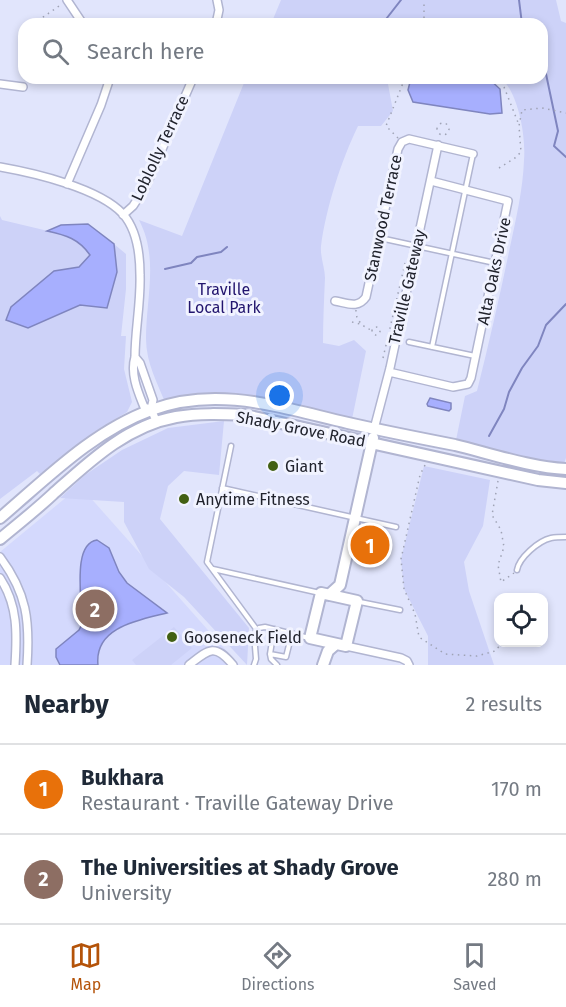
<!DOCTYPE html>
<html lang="en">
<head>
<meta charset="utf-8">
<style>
  :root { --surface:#fff; --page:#f2f2f3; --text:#1f2937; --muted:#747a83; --line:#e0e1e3; --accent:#b45309 }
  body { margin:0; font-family:"Fira Sans",sans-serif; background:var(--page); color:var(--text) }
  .controls { position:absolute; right:18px; bottom:18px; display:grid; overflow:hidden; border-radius:12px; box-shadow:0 3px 9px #0003 }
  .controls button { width:54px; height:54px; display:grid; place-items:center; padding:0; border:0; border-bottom:2px solid var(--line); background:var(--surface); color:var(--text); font:30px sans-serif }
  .you { position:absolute; left:280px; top:396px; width:21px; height:21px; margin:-15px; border:4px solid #fff; border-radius:50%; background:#1a73e8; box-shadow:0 0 0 9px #1a73e833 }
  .badge { display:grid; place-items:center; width:39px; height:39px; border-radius:50%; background:var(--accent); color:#fff; font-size:20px; font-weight:700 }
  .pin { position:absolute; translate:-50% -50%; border:3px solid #fff; box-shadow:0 2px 6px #0006 }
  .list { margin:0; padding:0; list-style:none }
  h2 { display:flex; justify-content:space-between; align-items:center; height:78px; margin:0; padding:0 24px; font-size:26px }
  h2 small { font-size:20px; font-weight:400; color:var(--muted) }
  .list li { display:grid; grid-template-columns:39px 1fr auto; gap:18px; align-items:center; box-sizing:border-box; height:90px; padding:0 24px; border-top:2px solid var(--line) }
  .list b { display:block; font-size:22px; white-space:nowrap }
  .list p { margin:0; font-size:20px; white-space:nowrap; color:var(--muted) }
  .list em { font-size:20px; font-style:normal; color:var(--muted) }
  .icon { flex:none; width:33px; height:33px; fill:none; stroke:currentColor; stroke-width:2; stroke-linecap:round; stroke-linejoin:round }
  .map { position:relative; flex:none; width:566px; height:665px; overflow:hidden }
  .search { position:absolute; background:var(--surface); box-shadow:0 3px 9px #0003; left:18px; right:18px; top:18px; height:66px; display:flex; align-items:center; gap:15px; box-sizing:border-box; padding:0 21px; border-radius:18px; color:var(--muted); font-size:22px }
  .sheet { height:258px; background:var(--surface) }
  nav { display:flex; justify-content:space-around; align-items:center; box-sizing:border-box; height:84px; border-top:2px solid var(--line); background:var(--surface); font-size:16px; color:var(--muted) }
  nav a { display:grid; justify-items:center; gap:3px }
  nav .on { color:var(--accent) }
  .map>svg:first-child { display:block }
  .built { fill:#d4d9fd }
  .green { fill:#cdd2f8 }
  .water { fill:#a7affe; stroke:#7f85bf; stroke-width:1.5 }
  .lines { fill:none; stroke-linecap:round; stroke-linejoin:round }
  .stream { stroke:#7f85bf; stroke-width:2 }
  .lane-casing { stroke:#b1b5d1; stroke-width:7 }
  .street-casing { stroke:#b1b5d1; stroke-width:10 }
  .secondary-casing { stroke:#b1b5d1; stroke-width:14 }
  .path { stroke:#9fa3b5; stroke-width:1.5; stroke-dasharray:1.5 4.5; stroke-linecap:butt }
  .lane { stroke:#fff; stroke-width:4 }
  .street { stroke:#fff; stroke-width:7 }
  .secondary { stroke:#fff; stroke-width:10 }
  .poi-dot { fill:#426013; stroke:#f1f3ff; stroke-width:2 }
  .labels { text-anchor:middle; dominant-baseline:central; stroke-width:6; stroke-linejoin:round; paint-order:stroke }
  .street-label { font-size:16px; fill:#21232d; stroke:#f1f3ff }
  .park-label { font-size:16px; fill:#22156e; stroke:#f1f3ff }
  .poi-label { font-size:16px; fill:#21232d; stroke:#f1f3ff; text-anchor:start }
</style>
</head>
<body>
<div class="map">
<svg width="566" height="665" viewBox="0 0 566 665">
  <rect width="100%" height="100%" fill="#e1e5fc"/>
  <path class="built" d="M80,486l159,179h-239v-113z"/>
  <path class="green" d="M281,0h275l5,21 5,2v435l-4,11 -107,-24 10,-49 12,-5c12,-48 23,-96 33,-144 6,-28 13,-58 14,-87 2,-22 -5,-66 -23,-82h41v-54h-271z
    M246,78h144l-2,6 5,27 -12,15h-23c-17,35 -32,82 -37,120 -1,11 4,22 4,32 -1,22 -2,44 -2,65l16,3 15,-6 12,11 -15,73 -94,-23 -91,4c-8,-21 -20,-42 -20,-66 0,-41 13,-81 -7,-119l43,16z
    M0,216l2,4 63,15 16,8 9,12 -11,12 -25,4 -26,57 52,-23 37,-33 -3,-28 12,10v35l-5,47h5l-2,33 8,33 -5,10 -33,20 -52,44 -5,-5 -37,28z
    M224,421l-5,54 -35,-4 -16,15 -8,33 89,109 -2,37 -63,-68 -35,-28 -25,-47v-20l-64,-4 25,-23 37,-25 46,-22z
    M424,466l66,14 -7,46 -19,36 5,29 25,74h-66v-29l-24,-47 -3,-30z
    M174,627l18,21 -21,17h-35l-4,-5z"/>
  <path class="water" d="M411,78h77l12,11 2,24 -12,1 -77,-12 -5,-12z
    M88,224l26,20 3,28 -10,36 -27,-3 -52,23 -22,-8 5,-13 43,-36 25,-4 11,-12c-11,-16 -24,-20 -43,-24l14,-6z
    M430,398l21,5v6l-2,2 -21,-5 -1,-2z
    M97,540l12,8 10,24 8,11 40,30c-28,7 -73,14 -69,52h-38l-4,-8v-8l23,-19 2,-4c3,-19 -11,-82 16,-86z"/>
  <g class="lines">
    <path class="stream" d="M519,0l3,24
      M383,23l18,-23
      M542,55l16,76 -4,15 12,11
      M165,269l26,-6 6,-6 24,-5 6,-5
      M489,436l15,-27 5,-17 13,-24 16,-22 8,-21 20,-21"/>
    <defs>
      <path id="lane" d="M380,238l115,25
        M409,342l66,14
        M432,347l41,-193
        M231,446l-24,116 50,68
        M222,488l174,39
        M213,569l107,24
        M517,570c2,-12 21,-29 34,-32 5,-1 10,-1 15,-1
        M360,602l40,8
        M274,629l-4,25 16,3 6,-24
        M270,654l1,5 6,6
        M254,665l2,-6 -2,-25 5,-6 6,-1 44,11"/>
      <path id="street" d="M67,0l16,24
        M216,24l3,-14 -2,-10
        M0,84l23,3
        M0,167c34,6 99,21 123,47 14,16 17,41 17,61 1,27 -5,55 -5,82 -5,17 3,35 9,50l7,2
        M67,184l34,-79 9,-27
        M123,215l10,-9 13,-20 47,-108
        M335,301c12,2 23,8 31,-4l32,-148 4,-7 7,-3 64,15
        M135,357l5,6 13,37 -2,9 6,14
        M389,372l64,15 15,-3 3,-6 37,-177 -77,-20
        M374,429l16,-61 48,-223
        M0,557c27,36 30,64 27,108
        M0,578c18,27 17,56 15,87
        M346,646l55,12 6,3 2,4
        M189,665c20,-16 26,-22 44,0"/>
      <path id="secondary" d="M0,518c46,-39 93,-87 151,-108 67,-25 131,-2 197,13 35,8 71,15 107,22 33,8 78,23 111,24
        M0,539c18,-15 36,-29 53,-45 36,-32 73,-68 123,-77 23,-4 46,-3 69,-2l293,65 28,3
        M321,593l36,8 -11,45 -36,-8z
        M329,595l11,-10 33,-147
        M323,665l5,-14 8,-7"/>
    </defs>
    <use href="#lane" class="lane-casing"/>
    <use href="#street" class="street-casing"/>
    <use href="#secondary" class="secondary-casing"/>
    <path class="path" d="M33,24l29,-20
      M424,24v-24
      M24,39v4
      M496,78l8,9 15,38
      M437 129a6 6 0 1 1 12 0a6 6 0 1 1-12 0Z
      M398,138l-12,-12 19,-48
      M499,168l16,-10 6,-6 -2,-26 3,-16 20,-2 24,5
      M356,310c-1,9 7,18 16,20
      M352,322l8,2
      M372 331a4 4 0 1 1 8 0a4 4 0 1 1-8 0Z
      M383,358l23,-99
      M425,465l-5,10 -19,84 3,30 11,25 4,23 26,17 32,2 18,-5 8,-9
      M498,481l-6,34 9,15 3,17 -6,18 3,17 13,-9"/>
    <use href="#lane" class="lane"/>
    <use href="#street" class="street"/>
    <use href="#secondary" class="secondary"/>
  </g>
  <g class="poi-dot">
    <circle cx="273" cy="466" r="6"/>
    <circle cx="184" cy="499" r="6"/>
    <circle cx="172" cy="637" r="6"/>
  </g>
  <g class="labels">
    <g class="street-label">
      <text transform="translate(160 148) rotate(-65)">Loblolly Terrace</text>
      <text transform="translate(383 218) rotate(-78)">Stanwood Terrace</text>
      <text transform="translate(494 271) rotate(-78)">Alta Oaks Drive</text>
      <text transform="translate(407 287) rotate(-77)">Traville Gateway</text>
      <text transform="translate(301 429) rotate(11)">Shady Grove Road</text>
    </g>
    <g class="park-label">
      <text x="224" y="289">Traville<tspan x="224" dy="18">Local Park</tspan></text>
    </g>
    <g class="poi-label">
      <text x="285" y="466">Giant</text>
      <text x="196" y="499">Anytime Fitness</text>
      <text x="184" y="637">Gooseneck Field</text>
    </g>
  </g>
</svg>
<div class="controls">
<button><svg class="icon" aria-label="locate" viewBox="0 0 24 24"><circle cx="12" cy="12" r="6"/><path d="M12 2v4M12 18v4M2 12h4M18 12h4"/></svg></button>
</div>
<div class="you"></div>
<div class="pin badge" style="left:370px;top:545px;background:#e8710a">1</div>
<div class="pin badge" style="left:95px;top:609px;background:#8d6e63">2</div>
<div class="search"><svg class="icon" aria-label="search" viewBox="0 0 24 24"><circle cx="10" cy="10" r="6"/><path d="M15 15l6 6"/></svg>Search here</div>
</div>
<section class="sheet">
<h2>Nearby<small>2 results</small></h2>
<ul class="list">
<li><span class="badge" style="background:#e8710a">1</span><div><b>Bukhara</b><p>Restaurant · Traville Gateway Drive</p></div><em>170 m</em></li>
<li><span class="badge" style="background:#8d6e63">2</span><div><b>The Universities at Shady Grove</b><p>University</p></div><em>280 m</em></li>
</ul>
</section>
<nav>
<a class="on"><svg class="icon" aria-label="map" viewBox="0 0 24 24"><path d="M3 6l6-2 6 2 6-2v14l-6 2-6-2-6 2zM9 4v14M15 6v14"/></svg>Map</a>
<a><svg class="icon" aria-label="directions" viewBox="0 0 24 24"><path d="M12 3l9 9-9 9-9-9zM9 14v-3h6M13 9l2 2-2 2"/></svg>Directions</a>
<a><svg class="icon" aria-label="saved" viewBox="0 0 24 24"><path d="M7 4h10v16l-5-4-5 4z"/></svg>Saved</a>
</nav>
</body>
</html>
